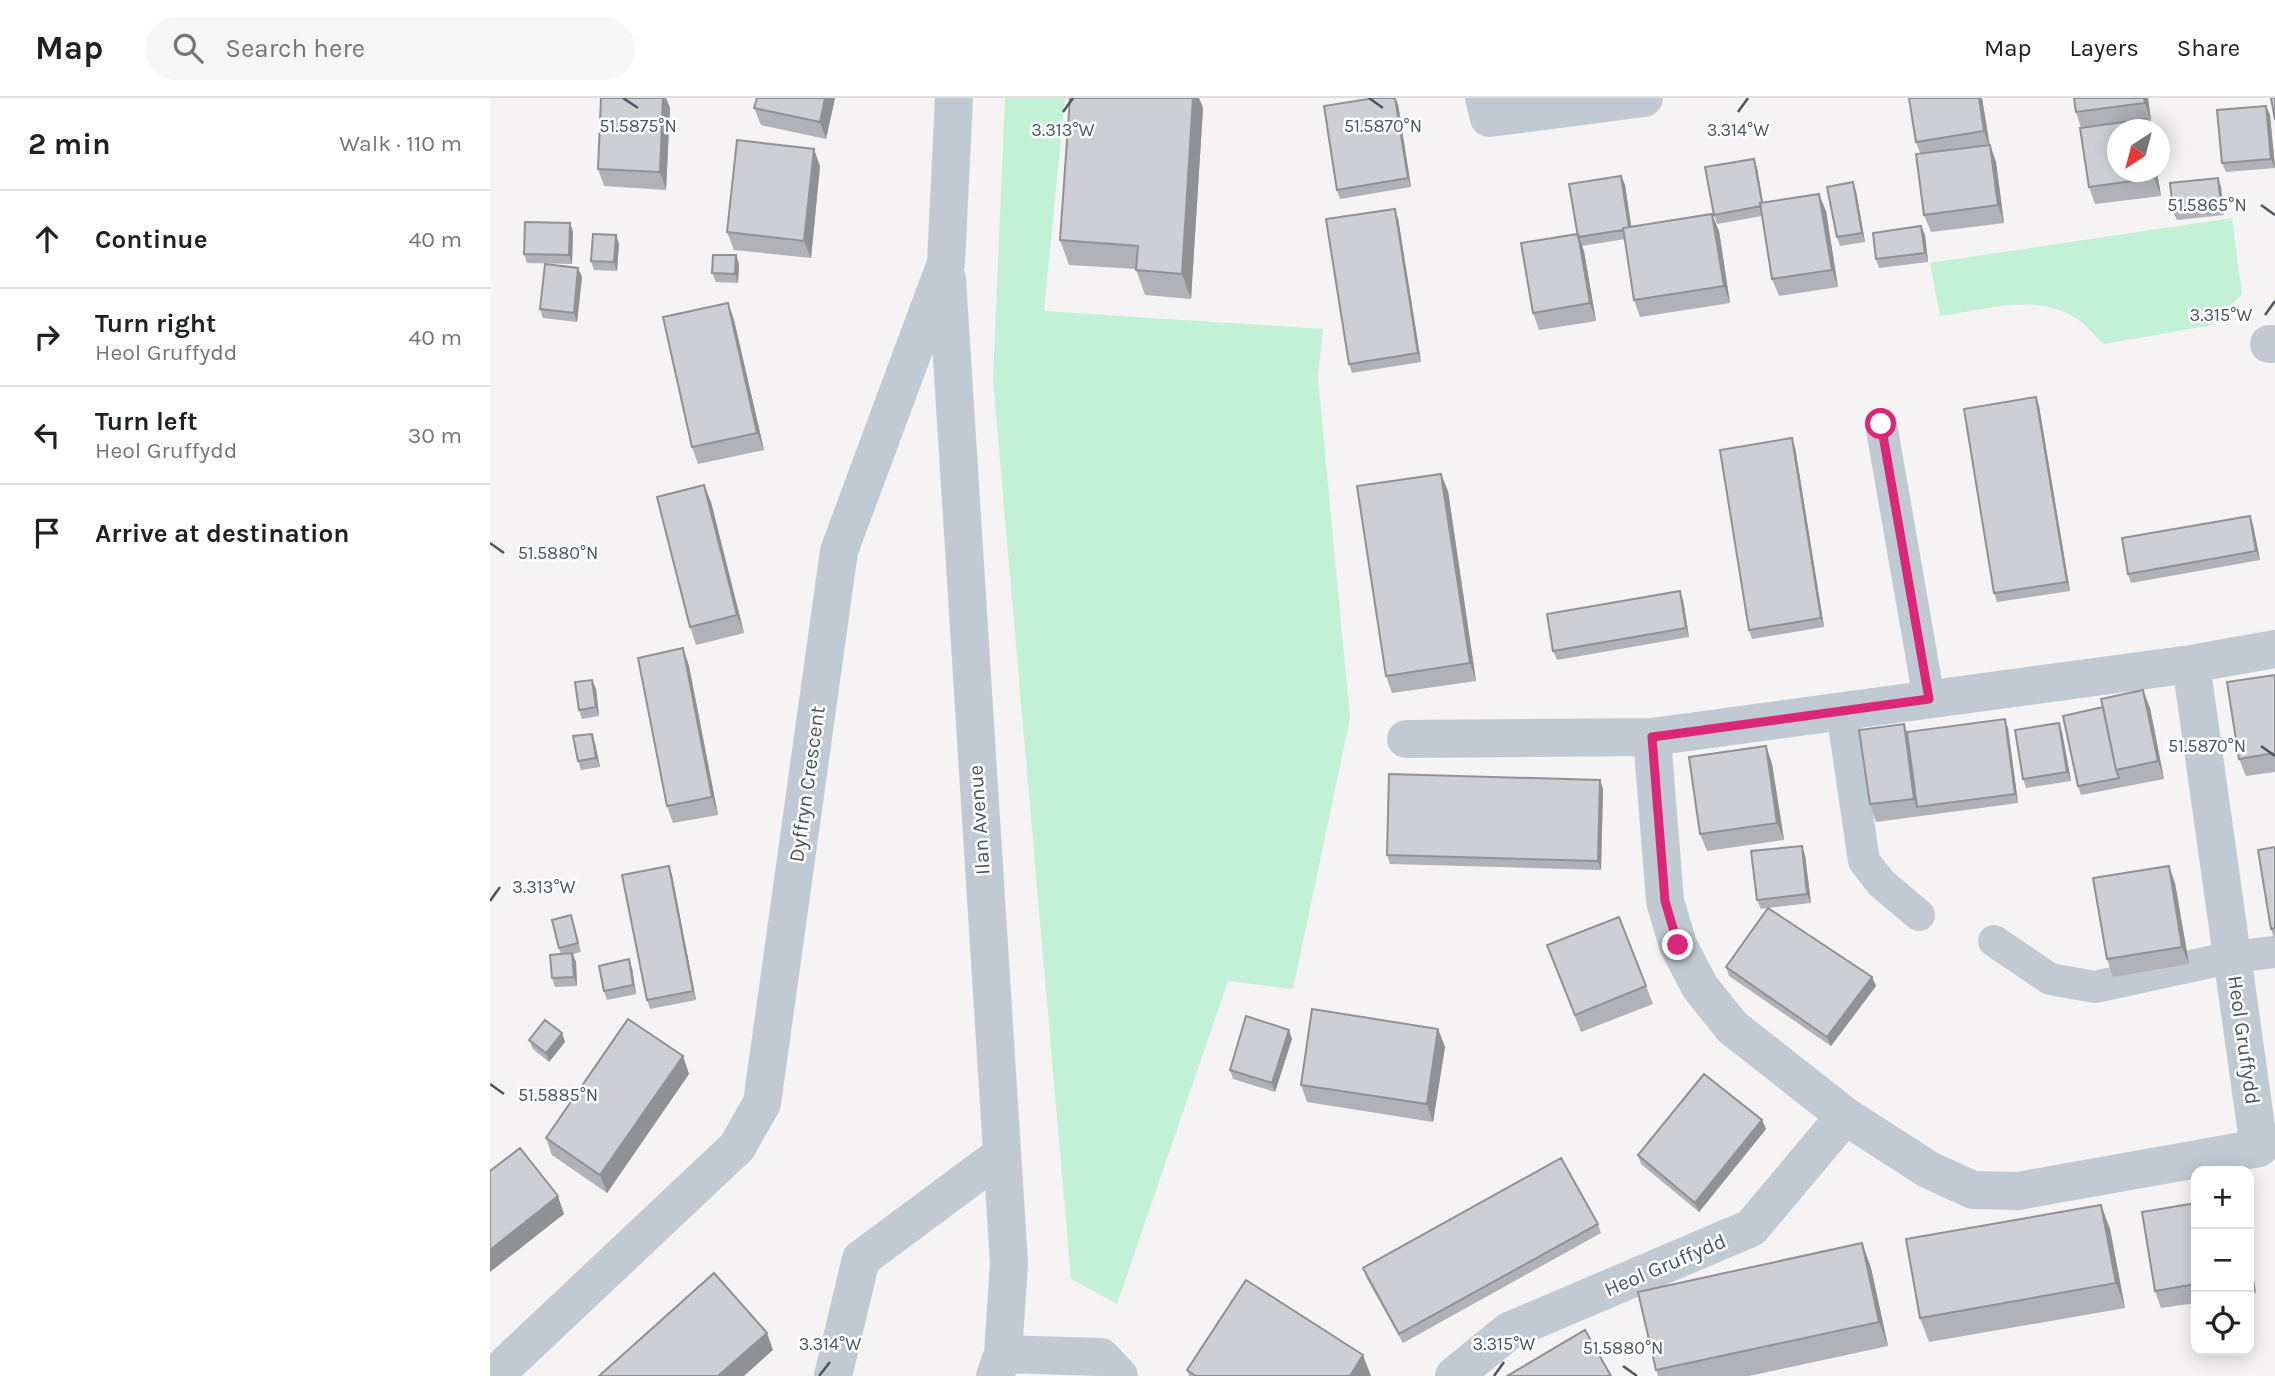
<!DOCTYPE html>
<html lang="en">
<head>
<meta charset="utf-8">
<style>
  :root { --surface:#fff; --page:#f6f6f6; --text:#202124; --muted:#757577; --line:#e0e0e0 }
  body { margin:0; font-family:Karla,sans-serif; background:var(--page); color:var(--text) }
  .controls { position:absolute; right:21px; bottom:21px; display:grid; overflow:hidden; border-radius:14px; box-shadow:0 4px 18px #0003 }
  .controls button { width:63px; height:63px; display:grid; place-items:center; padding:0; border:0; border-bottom:2px solid var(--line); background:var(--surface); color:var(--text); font:35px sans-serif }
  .compass { position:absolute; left:1617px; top:21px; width:63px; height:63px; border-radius:50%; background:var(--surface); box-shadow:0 4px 18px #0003; rotate:216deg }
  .stop { position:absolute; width:21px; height:21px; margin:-16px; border:5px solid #db2777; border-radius:50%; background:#fff }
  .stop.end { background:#db2777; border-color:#fff; box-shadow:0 2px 7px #0008 }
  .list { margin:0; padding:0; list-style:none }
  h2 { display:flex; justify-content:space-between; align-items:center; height:91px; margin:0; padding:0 28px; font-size:30px }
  h2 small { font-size:23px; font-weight:400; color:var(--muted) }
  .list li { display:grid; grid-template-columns:46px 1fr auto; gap:21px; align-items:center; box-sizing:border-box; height:98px; padding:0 28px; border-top:2px solid var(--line) }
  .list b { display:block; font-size:26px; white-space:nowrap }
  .list p { margin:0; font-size:23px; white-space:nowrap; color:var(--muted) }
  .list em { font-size:23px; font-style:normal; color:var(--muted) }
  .icon { flex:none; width:38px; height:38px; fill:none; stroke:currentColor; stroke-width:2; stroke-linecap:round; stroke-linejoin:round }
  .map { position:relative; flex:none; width:1785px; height:1278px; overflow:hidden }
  header { display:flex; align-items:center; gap:42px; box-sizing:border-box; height:98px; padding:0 35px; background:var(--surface); border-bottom:2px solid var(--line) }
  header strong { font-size:33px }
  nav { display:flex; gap:38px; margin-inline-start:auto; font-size:24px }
  .search { width:490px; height:63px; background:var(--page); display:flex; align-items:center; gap:18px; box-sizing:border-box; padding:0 24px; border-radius:38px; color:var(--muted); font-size:26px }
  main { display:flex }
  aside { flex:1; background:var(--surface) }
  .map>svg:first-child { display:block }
  .green { fill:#c3f1d5 }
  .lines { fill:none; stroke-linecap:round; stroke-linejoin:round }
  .lane { stroke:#c1cad2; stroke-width:32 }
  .street { stroke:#c1cad2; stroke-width:38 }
  .wall { fill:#b0b2b7 }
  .shaded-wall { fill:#909195 }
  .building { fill:#cdcfd5; stroke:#909195; stroke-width:2 }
  .route { stroke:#db2777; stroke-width:9 }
  .ticks { fill:none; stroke:#4a5661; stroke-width:2.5 }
  .labels { text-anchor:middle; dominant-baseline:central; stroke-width:5; stroke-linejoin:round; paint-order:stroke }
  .street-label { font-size:21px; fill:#4a5661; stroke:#fff }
  .ticks-label { font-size:18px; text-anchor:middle; fill:#4a5661; stroke:#fff; stroke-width:5; stroke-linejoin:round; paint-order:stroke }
</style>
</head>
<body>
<header>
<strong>Map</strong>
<div class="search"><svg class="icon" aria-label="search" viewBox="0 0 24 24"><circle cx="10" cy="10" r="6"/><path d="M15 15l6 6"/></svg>Search here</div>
<nav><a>Map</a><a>Layers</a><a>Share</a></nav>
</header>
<main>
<aside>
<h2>2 min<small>Walk · 110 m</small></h2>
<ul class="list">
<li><svg class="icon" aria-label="ahead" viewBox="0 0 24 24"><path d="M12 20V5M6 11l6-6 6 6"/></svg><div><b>Continue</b></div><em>40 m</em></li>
<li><svg class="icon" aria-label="right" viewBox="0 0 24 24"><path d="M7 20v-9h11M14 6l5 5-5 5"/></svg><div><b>Turn right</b><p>Heol Gruffydd</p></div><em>40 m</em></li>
<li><svg class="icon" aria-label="left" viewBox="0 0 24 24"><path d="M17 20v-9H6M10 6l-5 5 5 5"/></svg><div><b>Turn left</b><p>Heol Gruffydd</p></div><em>30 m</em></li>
<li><svg class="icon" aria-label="arrive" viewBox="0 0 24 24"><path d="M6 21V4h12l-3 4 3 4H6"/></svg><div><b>Arrive at destination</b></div></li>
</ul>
</aside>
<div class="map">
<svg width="1785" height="1278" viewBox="0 0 1785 1278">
  <rect width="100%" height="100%" fill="#f5f3f3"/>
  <path class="green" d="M515,0h60l-21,213 279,18 -5,49 32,340 -57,271 -65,-8 -111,323 -46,-25 -78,-899z
    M1742,120l10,76 -30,31 -108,19c-8,-7 -15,-16 -24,-23 -40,-30 -95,-11 -140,-5l-10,-53z"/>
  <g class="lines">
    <path class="lane" d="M1391,326l48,275
      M1352,613l22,150 17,22 38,32
      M1504,843l56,38 45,8 138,-30 42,-5"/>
    <path class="street" d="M994,0l5,20 155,-20
      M457,181l62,984 -6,91 -8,22
      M1779,246h6
      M1162,639l13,164 13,44 22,42 32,40 113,89 84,54 44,20 45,1 241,-43 -68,-484
      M916,641l246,-2 539,-73 84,-15
      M513,1256l98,3 18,19
      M4,1278l243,-229 25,-44 77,-552 107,-288 8,-165
      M343,1278l28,-117 140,-104
      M964,1278l55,-45 242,-103 94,-112"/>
  </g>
  <path class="wall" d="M111,0h65l4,10 -4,82 -62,-4 -6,-17z
    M345,0l-9,41 -65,-14 -7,-17z
    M580,0h129l4,10 -12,191 -46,-4 -9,-26 -67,-4 -9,-25z
    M1492,0l8,47 6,17 8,61 -73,9 -7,-17 -4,-62 -4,-11z
    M1584,0h74l3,23h-4l3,9h-32l39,42 4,24 -66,8 -6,-17 -8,-59 -5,-16z
    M908,6l13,83 -71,12 -3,-9z
    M1776,8l4,9 5,53 -49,4 -4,-9z
    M1264,61l3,9 6,34 63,9 12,76 -59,9 -7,-17 -10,-63 -45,8 -3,-9z
    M330,68l-9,92 -77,-8 -7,-18z
    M1131,78l4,9 6,41 88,5 11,72 -90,14 -6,-17 -9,-61 -43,7 2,5 12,70 -57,9 -6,-17 44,-79z
    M1363,84l3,9 9,51 -25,4 -3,-9z
    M1731,89l3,28 -47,5 -4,-9z
    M908,120l23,144 -69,11 -3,-9z
    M80,125l3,9 -1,32 -45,-1 -3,-9z
    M1431,128l4,9 3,27 -49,6 -3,-9z
    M126,137l3,9 -2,27 -23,-1 -3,-9z
    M246,157l3,9 -1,19 -22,-1 -4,-9z
    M92,179l-5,45 -34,-4 -3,-9z
    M238,205l6,17 30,130 -66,14 -6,-17z
    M1546,299l3,9 31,185 -73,11 -3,-9z
    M1305,349l29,180 -72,12 -3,-9z
    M214,387l7,17 33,131 -48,12 -6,-18z
    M958,393l28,190 -84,12 -6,-17z
    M1763,427l7,35 -129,23 -3,-9z
    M1193,502l6,37 -132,23 -4,-9z
    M193,550l6,18 29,149 -45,8 -6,-17z
    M1785,577v97l-29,4 -7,-17z
    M102,582l4,9 3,27 -17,3 -3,-9z
    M1660,610l14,71 -83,16 -3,-9z
    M1569,625l3,9 9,49 -45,7 -3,-9z
    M1518,630l10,75 -142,19 -6,-18 37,-72z
    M102,636l3,9 5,24 -19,3 -3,-9z
    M1276,648l6,18 12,76 -77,11 -7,-17z
    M1110,682l3,9 -2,81 -211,-6 -3,-9z
    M1785,749v91h-1l-3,-9z
    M1315,757l6,48 -43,5 104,69 4,9 -45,60 -102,-70 -3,-9 42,-59 -7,1 -4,-9z
    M179,768l3,9 24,125 -46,9 -3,-9z
    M1685,785l14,81 -76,13 -6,-18z
    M84,826l7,28 -8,2 3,8 1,24 -22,1 -3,-9 9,-24 -2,-6z
    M1057,847l99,41 7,18 -72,28z
    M142,870l4,26 -29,6 -3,-9z
    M948,931l7,18 -12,75 -126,-20 -6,-17z
    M72,935l3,9 -16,20 -16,-13 -4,-9z
    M802,941l-17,53 -42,-13 -3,-9z
    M193,958l6,18 -82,119 -55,-38 -6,-17z
    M1272,1022l4,9 -67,83 -58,-48 -3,-9z
    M1706,1105v100l-35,5 -6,-17z
    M1611,1107l9,24 15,79 -196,34 -9,-24z
    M1108,1126l3,9 -198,110 -37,-66 -3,-9z
    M1372,1145l9,25 17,78 -139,30h-91l-2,-6z
    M1759,1149l7,46 -7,1z
    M697,1272l184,6h-182z"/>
  <path class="shaded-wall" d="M173,0h3l4,10 -4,82 -6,-18z
    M335,0h10l-9,41 -6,-17z
    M703,0h6l4,10 -12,191 -9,-25z
    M905,0l3,6 13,83 -3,-9z
    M1489,0h3l8,51 -6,-18z
    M1654,0h4l3,23 -6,-18z
    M1776,8l4,9 5,53 -4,-9z
    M1500,47l6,17 8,61 -6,-18z
    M324,51l6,17 -9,92 -7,-17z
    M1264,61l3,9 8,47 -3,-9z
    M1663,74h4l4,24 -7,-18z
    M1131,78l4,9 8,53 -3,-9z
    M1728,80l3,9 3,28 -3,-9z
    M1363,84l3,9 9,51 -3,-9z
    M1329,96l7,17 12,76 -6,-17z
    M905,111l3,9 23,144 -3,-9z
    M1222,116l7,17 11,72 -6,-17z
    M80,125l3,9 -1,32 -3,-9z
    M1431,128l4,9 3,27 -3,-9z
    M1088,136l6,17 12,70 -6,-18z
    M126,137l3,9 -2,27 -3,-9z
    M246,157l3,9 -1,19 -3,-9z
    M88,170l4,9 -5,45 -3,-9z
    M238,205l6,17 30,130 -7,-17z
    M1546,299l3,9 31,185 -3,-9z
    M1302,340l3,9 29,180 -3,-9z
    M951,376l7,17 28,190 -6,-18z
    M214,387l7,17 33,131 -7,-18z
    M1760,418l3,9 7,35 -4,-9z
    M1190,493l3,9 6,37 -3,-9z
    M193,550l6,18 29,149 -6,-18z
    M102,582l4,9 3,27 -3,-9z
    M1653,592l7,18 14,71 -6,-18z
    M1515,621l3,9 10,75 -3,-9z
    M1569,625l3,9 9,49 -4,-9z
    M1414,626l6,17 7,66 -3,-8z
    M102,636l3,9 5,24 -4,-9z
    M1276,648l6,18 12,76 -7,-17z
    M1110,682l3,9 -2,81 -3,-9z
    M1312,748l3,9 6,48 -4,-9z
    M179,768l3,9 24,125 -3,-9z
    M1679,768l6,17 14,81 -7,-17z
    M82,855l4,9 1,24 -3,-9z
    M139,861l3,9 4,26 -3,-9z
    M1382,879l4,9 -45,60 -4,-9z
    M948,931l7,18 -12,75 -6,-18z
    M799,932l3,9 -17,53 -3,-9z
    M72,935l3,9 -16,20 -3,-9z
    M193,958l6,18 -82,119 -7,-18z
    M1272,1022l4,9 -67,83 -4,-9z
    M68,1098l6,18 -74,58v-22z
    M1611,1107l9,24 15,79 -9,-25z
    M1372,1145l9,25 17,78 -9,-24z
    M1759,1149l7,46 -6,-17z
    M277,1235l6,17 -29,26h-26z
    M873,1257l8,21h-21z"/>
  <path class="building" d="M111,0h62l-3,74 -62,-3z
    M267,0h68l-5,24 -66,-14z
    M580,0h123l-11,176 -46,-4 2,-24 -78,-6z
    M885,0h20l13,80 -71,12 -13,-84z
    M1419,0h70l5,33 -68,11z
    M1584,0h70l1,5 -69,9z
    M1781,0h4v22z
    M1776,8l5,53 -49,4 -5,-53z
    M1656,21l1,11h-29v42h35l1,6 -65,9 -9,-59z
    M247,42l77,9 -10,92 -77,-9z
    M1500,47l8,60 -74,10 -8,-61z
    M1264,61l8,44h-2l1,3 -47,9 -9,-48z
    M1131,78l8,51 -6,1v2l-45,7 -9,-53z
    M1728,80l3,28 -48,5 -3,-28z
    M1363,84l9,51 -25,4 -10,-50z
    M1329,96l13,76 -60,9 -12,-76z
    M905,111l23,144 -69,11 -23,-145z
    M1222,116l12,72 -90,14 -11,-72z
    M35,124l45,1 -1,32 -45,-1z
    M1431,128l4,27 -49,6 -3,-26z
    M103,136l23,1 -2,27 -23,-1z
    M1088,136l12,69 -57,10 -12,-70z
    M223,157h23l-1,19 -23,-1z
    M55,166l33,4 -4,45 -34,-4z
    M238,205l29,130 -65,14 -29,-130z
    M1546,299l31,185 -73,11 -30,-184z
    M1302,340l29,180 -72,12 -29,-180z
    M951,376l29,189 -84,13 -29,-190z
    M214,387l33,130 -47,12 -33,-130z
    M1760,418l6,35 -128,23 -6,-36z
    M1190,493l6,37 -133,23 -6,-37z
    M193,550l29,149 -45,9 -29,-148z
    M1785,577v78l-36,6 -12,-77z
    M102,582l4,27 -17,3 -4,-28z
    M1653,592l15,71 -42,9 -15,-71z
    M1613,609l13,63 3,8 -41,8 -15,-70z
    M1515,621l10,75 -98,13 -10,-75z
    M1569,625l8,49 -44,7 -8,-49z
    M1414,626l10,75 -44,5 -11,-74z
    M102,636l4,24 -18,3 -5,-25z
    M1276,648l11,77 -77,11 -11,-77z
    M899,676l211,6 -2,81 -211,-6z
    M1312,748l5,48 -50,6 -6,-49z
    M1785,749v81l-4,1 -13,-79z
    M179,768l24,125 -46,9 -25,-125z
    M1679,768l13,81 -75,12 -14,-81z
    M1278,810l104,69 -45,60 -101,-70z
    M81,817l7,28 -19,5 -7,-28z
    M1129,819l27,69 -71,29 -28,-70z
    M82,855l2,24 -22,1 -2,-23z
    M139,861l4,26 -29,6 -5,-25z
    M822,911l126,20 -11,75 -126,-19z
    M756,918l43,14 -17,53 -42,-13z
    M138,921l55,37 -83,119 -54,-37z
    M55,922l17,13 -16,20 -17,-13z
    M1214,976l58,46 -67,83 -57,-48z
    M30,1050l38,48 -68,54v-79z
    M1071,1060l37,66 -199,110 -36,-66z
    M1706,1105v81l-41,7 -13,-79z
    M1611,1107l15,78 -196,35 -14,-79z
    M1372,1145l17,79 -223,48 -18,-78z
    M224,1175l53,60 -49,43h-119z
    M756,1182l117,75 -13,21h-154l-9,-6z
    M1095,1232l26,46h-104z"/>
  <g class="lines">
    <path class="route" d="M1188,847l-13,-44 -13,-164 277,-38 -48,-275"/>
  </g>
  <path class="ticks" d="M133,0l15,10M879,0l14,10M573,14l10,-14M1248,14l10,-14M1771,107l14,10M1775,217l10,-14M0,445l14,10M1771,648l14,10M0,803l10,-14M0,986l14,10M1133,1268l14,10M329,1278l11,-14M1004,1278l10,-14"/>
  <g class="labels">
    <g class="street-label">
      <text transform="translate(317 686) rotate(-82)">Dyffryn Crescent</text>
      <text transform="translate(489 722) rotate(-94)">Ilan Avenue</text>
      <text transform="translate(1754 942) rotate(82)">Heol Gruffydd</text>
      <text transform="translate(1175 1167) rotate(-23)">Heol Gruffydd</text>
    </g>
  </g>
  <g class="ticks-label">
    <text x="148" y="34">51.5875°N</text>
    <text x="893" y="34">51.5870°N</text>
    <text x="1248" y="38">3.314°W</text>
    <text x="573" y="38">3.313°W</text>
    <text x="1717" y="113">51.5865°N</text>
    <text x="1731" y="223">3.315°W</text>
    <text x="68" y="461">51.5880°N</text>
    <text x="1717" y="654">51.5870°N</text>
    <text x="54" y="795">3.313°W</text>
    <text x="68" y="1003">51.5885°N</text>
    <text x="340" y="1252">3.314°W</text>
    <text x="1014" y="1252">3.315°W</text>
    <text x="1133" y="1256">51.5880°N</text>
  </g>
</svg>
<div class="controls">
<button>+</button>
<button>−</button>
<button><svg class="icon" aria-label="locate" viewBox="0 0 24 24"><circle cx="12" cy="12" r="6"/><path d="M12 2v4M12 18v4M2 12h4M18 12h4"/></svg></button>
</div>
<svg class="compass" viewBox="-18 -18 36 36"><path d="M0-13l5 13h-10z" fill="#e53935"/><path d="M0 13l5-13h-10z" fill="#757577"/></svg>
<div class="stop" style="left:1391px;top:326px"></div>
<div class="stop end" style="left:1188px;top:847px"></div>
</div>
</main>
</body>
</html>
